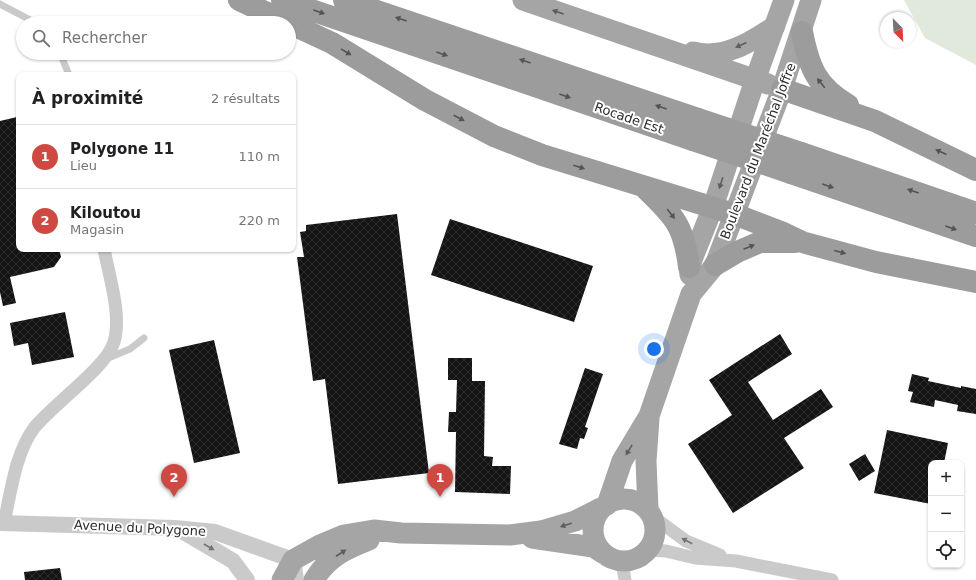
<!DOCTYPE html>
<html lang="fr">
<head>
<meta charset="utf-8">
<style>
  :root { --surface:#fff; --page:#f2f2f2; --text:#202124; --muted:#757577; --line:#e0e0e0; --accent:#cf4943 }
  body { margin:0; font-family:"DejaVu Sans",sans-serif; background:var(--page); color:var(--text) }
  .controls { position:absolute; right:12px; bottom:12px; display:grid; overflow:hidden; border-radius:8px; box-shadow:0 1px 3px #0004 }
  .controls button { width:36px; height:36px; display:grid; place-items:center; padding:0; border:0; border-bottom:1px solid var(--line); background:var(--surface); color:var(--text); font:20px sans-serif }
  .compass { position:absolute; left:880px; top:12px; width:36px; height:36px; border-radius:50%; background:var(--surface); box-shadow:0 1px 3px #0004; rotate:156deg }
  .you { position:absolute; left:654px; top:349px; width:14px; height:14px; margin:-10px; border:3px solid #fff; border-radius:50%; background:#1a73e8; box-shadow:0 0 0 6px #1a73e833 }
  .badge { display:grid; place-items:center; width:26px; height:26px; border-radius:50%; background:var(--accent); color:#fff; font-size:13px; font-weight:700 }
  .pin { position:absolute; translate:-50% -33px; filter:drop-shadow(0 1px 2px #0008) }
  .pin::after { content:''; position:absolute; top:21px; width:14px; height:12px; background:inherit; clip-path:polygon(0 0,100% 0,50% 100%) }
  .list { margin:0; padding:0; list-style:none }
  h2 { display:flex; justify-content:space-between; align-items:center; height:52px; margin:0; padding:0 16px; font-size:17px }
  h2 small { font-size:13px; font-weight:400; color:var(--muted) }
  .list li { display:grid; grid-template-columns:26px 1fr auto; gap:12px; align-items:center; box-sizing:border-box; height:64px; padding:0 16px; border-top:1px solid var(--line) }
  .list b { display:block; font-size:15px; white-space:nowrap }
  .list p { margin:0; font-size:13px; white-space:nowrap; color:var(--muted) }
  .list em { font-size:13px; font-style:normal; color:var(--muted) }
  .icon { flex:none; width:22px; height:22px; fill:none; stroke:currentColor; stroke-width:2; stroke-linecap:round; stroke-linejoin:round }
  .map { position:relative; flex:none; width:976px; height:580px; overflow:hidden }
  .search { position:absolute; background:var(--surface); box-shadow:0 1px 3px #0004; left:16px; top:16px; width:280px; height:44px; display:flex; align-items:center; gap:10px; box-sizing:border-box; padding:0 14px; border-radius:22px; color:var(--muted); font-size:15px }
  .panel { position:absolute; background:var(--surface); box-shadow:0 1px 3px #0004; left:16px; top:72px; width:280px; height:180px; border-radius:8px }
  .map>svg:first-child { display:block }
  .grass { fill:#e1e8dc }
  .building { fill:url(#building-cross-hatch) }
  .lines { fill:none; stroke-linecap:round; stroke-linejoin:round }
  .service { stroke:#cacaca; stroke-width:7 }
  .minor { stroke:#cacaca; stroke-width:13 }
  .tertiary { stroke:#cacaca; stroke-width:16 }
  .primary { stroke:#a5a5a5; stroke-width:21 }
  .trunk { stroke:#9c9c9c; stroke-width:22 }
  .trunk-bridge { stroke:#9c9c9c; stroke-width:22 }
  .oneway { fill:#545454 }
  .oneway2 { fill:#5d5d5d }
  .oneway3 { fill:#747474 }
  .labels { text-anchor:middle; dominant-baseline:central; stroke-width:4; stroke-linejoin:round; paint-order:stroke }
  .street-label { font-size:13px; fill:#2d2d2d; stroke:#fff }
</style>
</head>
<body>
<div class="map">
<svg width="976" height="580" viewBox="0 0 976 580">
  <defs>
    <pattern id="building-cross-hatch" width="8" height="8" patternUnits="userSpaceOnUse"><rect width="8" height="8" fill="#141414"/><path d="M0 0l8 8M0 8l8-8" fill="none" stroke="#2e2e2e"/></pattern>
  </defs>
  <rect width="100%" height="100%" fill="#fff"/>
  <path class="grass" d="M904,0h72v65l-51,-27z"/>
  <path class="building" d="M17,117l2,10v122h40l2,8 -7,10 -44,10 6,26 -13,3 -3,-14v-171z
    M397,214l32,259 -91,11 -13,-105 -12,2 -16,-124h7l-4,-25 6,-1v-6z
    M450,219l143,47 -19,56 -143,-47z
    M65,312l9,45 -42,8 -4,-22 -14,3 -4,-23z
    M780,334l12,20 -44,28 25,38 48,-31 12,18 -49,31 20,30 -71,45 -45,-69 44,-29 -23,-35z
    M214,340l26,113 -46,10 -25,-113z
    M448,358h24v23h13l-1,75 9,1 -1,9h19l-1,28 -55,-2 1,-60h-8l1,-20h7l1,-32h-9z
    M585,368l18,6 -18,53 3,1 -4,11 -4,-1 -3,11 -18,-5z
    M912,374l17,4 -1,3 33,7v-2l15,3v25l-19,-3 1,-6 -23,-5 -1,7 -24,-5 3,-10 -5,-1z
    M887,430l61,13 -4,20h-13v41l-57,-11z
    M865,454l10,17 -16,10 -10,-17z
    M60,568l2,12h-37l-1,-8z"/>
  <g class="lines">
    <path class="service" d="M0,4l36,19
      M60,53l9,22
      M106,359l24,-10 14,-11"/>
    <path class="minor" d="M652,516l34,25 34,14
      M4,523c7,-31 11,-69 30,-95 18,-23 73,-61 80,-86 8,-27 -5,-66 -10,-93
      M647,550l19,1 29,7 41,3 96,19
      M622,561l3,19"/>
    <path class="tertiary" d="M0,523l175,5 40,4 78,28 3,20
      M182,531l51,30 14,19"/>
    <path class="primary" d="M523,0l245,84
      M693,52c30,8 58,-10 82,-26
      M690,275l-1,-8 24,-60 42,-127 29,-80
      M593 530a31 31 0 1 1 62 0a31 31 0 1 1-62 0Z
      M607,505l15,-44 27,-45 42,-122 24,-29 67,-176 29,-89
      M648,509l-2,-48 3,-42
      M532,538l61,9 11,7
      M282,580l11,-20 27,-15 24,-10 30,-5 27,3 109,2 31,-4 34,-10 26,-13
      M314,580c14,-23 30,-30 55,-40"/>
    <path class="trunk" d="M239,0l93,43 93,57 69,36 48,19 192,59 47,18 21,10 74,20 100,20
      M282,0l411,140
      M344,0l354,119
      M802,32c7,35 14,54 46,73
      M782,89l93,32 101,49
      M801,153l175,60
      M791,173l185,63
      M646,189c29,28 38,37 43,78
      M715,265l22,-13 23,-10h35"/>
    <path class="trunk-bridge" d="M698,119l103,34
      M693,140l98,33"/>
  </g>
  <defs><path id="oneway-solid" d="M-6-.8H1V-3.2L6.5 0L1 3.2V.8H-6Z"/></defs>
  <g class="oneway">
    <use href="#oneway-solid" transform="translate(319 12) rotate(19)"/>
    <use href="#oneway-solid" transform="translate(401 19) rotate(-161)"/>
    <use href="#oneway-solid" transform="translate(346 52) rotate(31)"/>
    <use href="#oneway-solid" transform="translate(442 54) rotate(19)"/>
    <use href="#oneway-solid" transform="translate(525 61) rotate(-161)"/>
    <use href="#oneway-solid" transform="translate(821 83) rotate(-129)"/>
    <use href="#oneway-solid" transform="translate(565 96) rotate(19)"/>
    <use href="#oneway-solid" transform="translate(661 107) rotate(-161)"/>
    <use href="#oneway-solid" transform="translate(459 118) rotate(28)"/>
    <use href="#oneway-solid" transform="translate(941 152) rotate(-155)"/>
    <use href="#oneway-solid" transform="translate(579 167) rotate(18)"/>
    <use href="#oneway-solid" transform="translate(828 186) rotate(19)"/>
    <use href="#oneway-solid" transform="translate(913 191) rotate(-161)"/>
    <use href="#oneway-solid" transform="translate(671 214) rotate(52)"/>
    <use href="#oneway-solid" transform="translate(951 228) rotate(19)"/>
    <use href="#oneway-solid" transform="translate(749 247) rotate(-22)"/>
    <use href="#oneway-solid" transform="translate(840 252) rotate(15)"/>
  </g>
  <g class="oneway2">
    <use href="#oneway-solid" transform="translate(558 12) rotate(-161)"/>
    <use href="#oneway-solid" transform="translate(741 45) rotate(156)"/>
    <use href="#oneway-solid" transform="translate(721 183) rotate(108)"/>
    <use href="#oneway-solid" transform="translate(629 450) rotate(121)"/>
    <use href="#oneway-solid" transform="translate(566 525) rotate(162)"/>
    <use href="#oneway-solid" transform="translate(341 553) rotate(-33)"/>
  </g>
  <g class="oneway3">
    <use href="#oneway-solid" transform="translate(687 541) rotate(-152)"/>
    <use href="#oneway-solid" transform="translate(209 547) rotate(30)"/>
  </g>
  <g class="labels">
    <g class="street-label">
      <text transform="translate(629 118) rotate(19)">Rocade Est</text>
      <text transform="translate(758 151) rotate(-69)">Boulevard du Maréchal Joffre</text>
      <text transform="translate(140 528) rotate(3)">Avenue du Polygone</text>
    </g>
  </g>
</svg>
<div class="controls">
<button>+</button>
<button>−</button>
<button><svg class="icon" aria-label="locate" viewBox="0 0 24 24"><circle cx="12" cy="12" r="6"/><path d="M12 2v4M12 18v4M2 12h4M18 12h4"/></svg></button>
</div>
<svg class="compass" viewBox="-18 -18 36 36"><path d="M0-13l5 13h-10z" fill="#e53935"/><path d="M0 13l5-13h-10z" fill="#757577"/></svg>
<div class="you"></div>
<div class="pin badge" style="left:440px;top:497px">1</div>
<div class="pin badge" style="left:174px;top:497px">2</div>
<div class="search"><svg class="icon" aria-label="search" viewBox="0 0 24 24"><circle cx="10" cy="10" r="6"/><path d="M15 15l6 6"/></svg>Rechercher</div>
<section class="panel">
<h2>À proximité<small>2 résultats</small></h2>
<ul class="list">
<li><span class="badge">1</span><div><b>Polygone 11</b><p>Lieu</p></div><em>110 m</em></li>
<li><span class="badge">2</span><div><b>Kiloutou</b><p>Magasin</p></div><em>220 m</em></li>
</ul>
</section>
</div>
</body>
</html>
